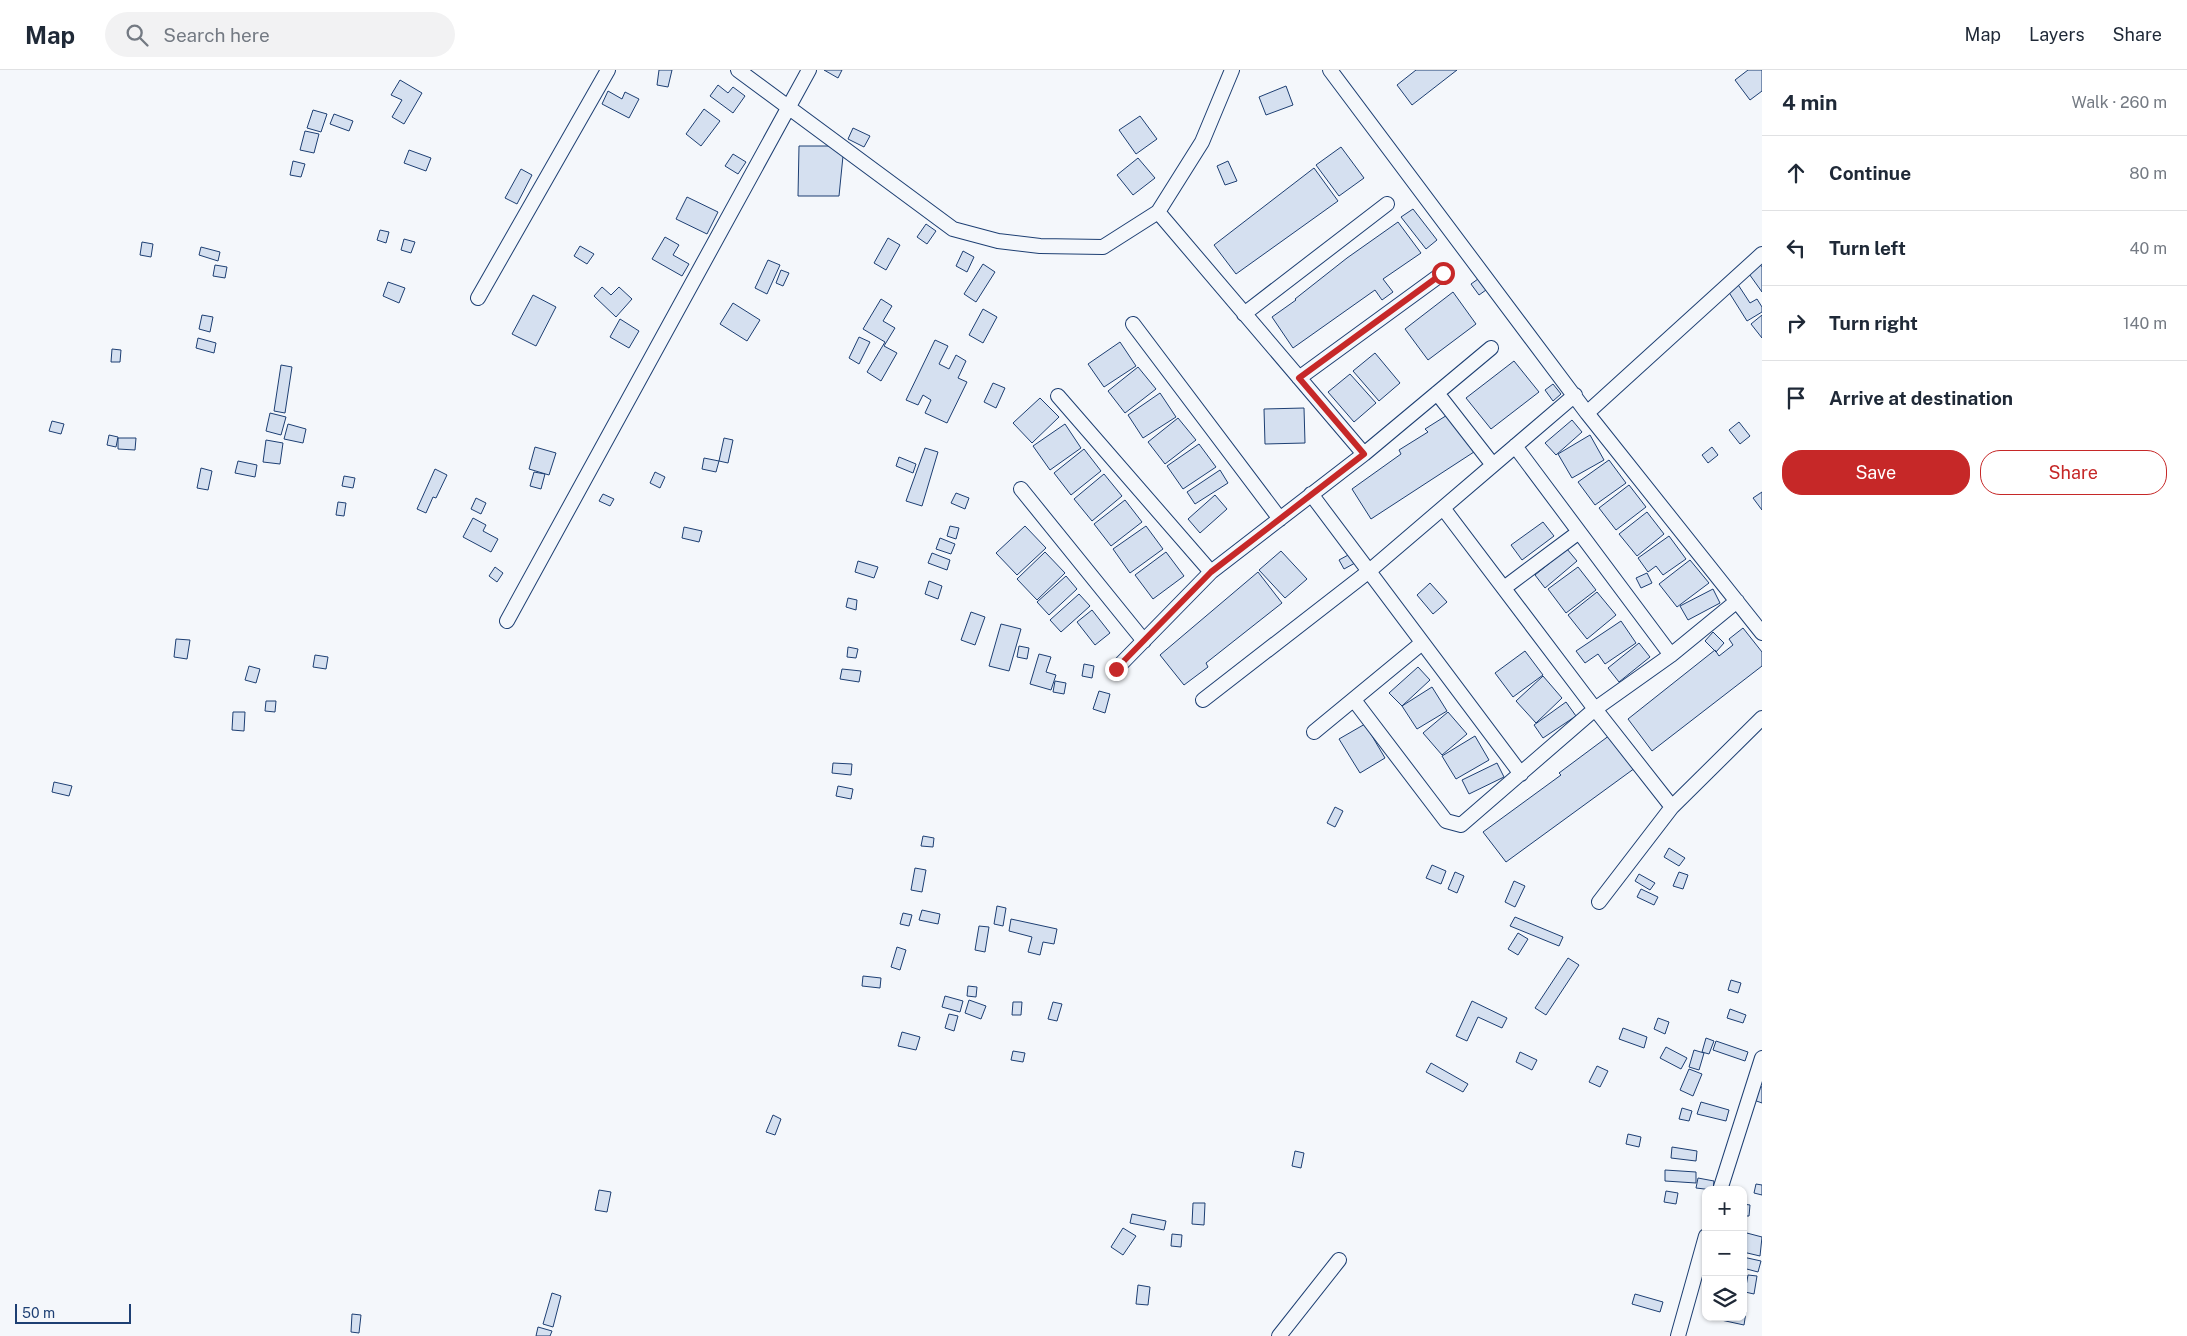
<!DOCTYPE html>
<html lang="en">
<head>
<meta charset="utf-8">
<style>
  :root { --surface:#fff; --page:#f2f2f3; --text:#1f2937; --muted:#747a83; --line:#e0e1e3; --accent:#c62828 }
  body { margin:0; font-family:"Public Sans",sans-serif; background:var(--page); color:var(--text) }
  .controls { position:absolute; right:15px; bottom:15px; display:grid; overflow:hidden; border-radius:10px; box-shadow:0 1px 4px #0004 }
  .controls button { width:45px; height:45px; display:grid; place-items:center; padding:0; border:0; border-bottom:1px solid var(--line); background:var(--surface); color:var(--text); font:25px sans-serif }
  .scale { position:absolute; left:15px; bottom:12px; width:116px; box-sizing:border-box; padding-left:5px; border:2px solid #1d3f73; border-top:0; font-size:14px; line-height:18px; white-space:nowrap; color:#1d3f73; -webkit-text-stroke:4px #f4f7fb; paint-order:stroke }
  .stop { position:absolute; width:15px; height:15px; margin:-11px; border:4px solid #c62828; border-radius:50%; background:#fff }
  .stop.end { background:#c62828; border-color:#fff; box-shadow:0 1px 5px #0008 }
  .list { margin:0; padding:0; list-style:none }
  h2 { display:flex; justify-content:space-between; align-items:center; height:65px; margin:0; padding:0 20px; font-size:21px }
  h2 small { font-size:16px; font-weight:400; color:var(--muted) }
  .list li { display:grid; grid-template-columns:32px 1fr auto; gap:15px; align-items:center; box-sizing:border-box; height:75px; padding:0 20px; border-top:1px solid var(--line) }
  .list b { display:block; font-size:19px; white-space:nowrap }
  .list em { font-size:16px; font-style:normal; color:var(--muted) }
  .actions { display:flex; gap:10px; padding:15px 20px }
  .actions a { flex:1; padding:11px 0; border:1px solid var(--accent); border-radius:20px; text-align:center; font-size:18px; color:var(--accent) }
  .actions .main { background:var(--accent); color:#fff }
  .icon { flex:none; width:28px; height:28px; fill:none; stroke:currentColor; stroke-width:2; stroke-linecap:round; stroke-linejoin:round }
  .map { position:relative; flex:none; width:1762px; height:1266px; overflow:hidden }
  header { display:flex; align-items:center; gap:30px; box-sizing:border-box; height:70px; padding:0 25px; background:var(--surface); border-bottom:1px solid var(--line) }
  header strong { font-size:24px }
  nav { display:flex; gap:28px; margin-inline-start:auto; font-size:18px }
  .search { width:350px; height:45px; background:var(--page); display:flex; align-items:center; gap:12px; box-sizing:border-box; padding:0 18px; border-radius:28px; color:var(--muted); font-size:19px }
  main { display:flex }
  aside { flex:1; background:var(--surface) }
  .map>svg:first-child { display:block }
  .building { fill:#d5e0f0; stroke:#1d3f73 }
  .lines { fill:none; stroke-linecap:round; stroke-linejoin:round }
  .minor-casing { stroke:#1d3f73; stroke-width:16 }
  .minor { stroke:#f4f7fb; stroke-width:14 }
  .route { stroke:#c62828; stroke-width:6 }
</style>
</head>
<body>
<header>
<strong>Map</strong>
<div class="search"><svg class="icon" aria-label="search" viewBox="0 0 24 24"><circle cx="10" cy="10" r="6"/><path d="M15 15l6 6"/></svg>Search here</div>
<nav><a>Map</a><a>Layers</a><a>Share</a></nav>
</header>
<main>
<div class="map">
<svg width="1762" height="1266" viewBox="0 0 1762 1266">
  <rect width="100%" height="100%" fill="#f4f7fb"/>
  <path class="building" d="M659,0h13l-4,17 -11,-2z
    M824,0h18l-4,8z
    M1416,0h41l-45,35 -15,-20z
    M1748,0h14v21l-12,9 -15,-20z
    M400,10l22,13 -18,31 -12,-7 10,-17 -11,-5z
    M718,15l10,8 5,-6 12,9 -12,17 -23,-17z
    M1286,16l7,19 -27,10 -7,-18z
    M608,21l14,8 3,-7 14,7 -10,19 -27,-14z
    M704,39l16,12 -19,25 -15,-12z
    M313,40l14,4 -6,18 -14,-4z
    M334,44l19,7 -4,10 -19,-7z
    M1140,46l17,23 -21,15 -17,-24z
    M853,58l17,8 -6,11 -16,-8z
    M305,61l14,3 -5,19 -14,-3z
    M799,76h45l-5,50h-41z
    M1341,77l23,31 -25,18 -23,-31z
    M409,80l22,8 -5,13 -22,-8z
    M733,84l13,8 -8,12 -13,-8z
    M1138,88l17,20 -22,17 -16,-20z
    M293,91l12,3 -4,13 -11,-2z
    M1228,91l9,20 -12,4 -8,-19z
    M1314,98l24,33 -102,73 -22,-29z
    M521,99l11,6 -15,29 -12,-6z
    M687,127l31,15 -11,22 -31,-15z
    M1413,139l24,31 -11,9 -25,-32z
    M1398,152l23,31 -38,26 10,13 -11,8 -7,-10 -82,58 -21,-31 24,-17 -1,-1 52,-41z
    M926,154l10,7 -9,13 -10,-7z
    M380,160l9,2 -3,11 -9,-3z
    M665,167l14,8 -6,10 16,9 -7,12 -30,-17z
    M888,168l12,7 -14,25 -12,-7z
    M404,169l11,3 -4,11 -10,-3z
    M142,172l11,2 -2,13 -11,-2z
    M580,176l14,8 -7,10 -13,-8z
    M201,177l19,5 -2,9 -19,-6z
    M963,181l11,6 -7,15 -11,-6z
    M768,190l12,5 -13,29 -12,-6z
    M1759,192l3,5v25l-15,-21z
    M983,194l12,8 -19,30 -12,-8z
    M215,195l12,2 -2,11 -12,-2z
    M781,200l8,3 -6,13 -7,-3z
    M1478,209l8,11 -7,5 -8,-11z
    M1735,210l15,23 7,-4 5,8v5l-15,9 -22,-35z
    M388,212l17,6 -6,15 -16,-7z
    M602,217l9,8 8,-8 13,12 -16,18 -22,-21z
    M1453,222l23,32 -48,36 -23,-31z
    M533,225l23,12 -20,39 -24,-12z
    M881,229l11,7 -9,15 12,7 -11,18 13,7 -16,28 -14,-9 18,-30 -22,-13z
    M733,233l27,17 -13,21 -27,-17z
    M983,239l14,8 -14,26 -14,-8z
    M202,245l11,2 -3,15 -11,-3z
    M1762,245v23l-11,-14z
    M620,249l19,12 -10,17 -19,-11z
    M859,267l11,5 -11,22 -10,-6z
    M198,268l18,5 -2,10 -18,-5z
    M935,270l13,6 -9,18 10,5 7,-14 10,6 -8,17 9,4 -20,41 -22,-10 6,-13 -8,-5 -5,10 -12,-5z
    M1120,272l16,24 -32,21 -16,-23z
    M112,279l9,1 -1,12h-9z
    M1375,283l25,30 -21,18 -26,-30z
    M1514,291l25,31 -48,37 -25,-31z
    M281,295l11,2 -7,46 -11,-2z
    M1138,297l18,22 -31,24 -17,-22z
    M1350,304l26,29 -22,19 -26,-30z
    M993,313l12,5 -9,20 -12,-6z
    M1553,314l8,10 -8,7 -8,-11z
    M1160,323l16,24 -33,21 -15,-23z
    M1040,328l19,19 -27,26 -19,-20z
    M1304,338l1,35 -40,1 -1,-35z
    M1452,342l25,38 -106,69 -19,-30 49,-35 -2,-4 29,-18 -3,-3z
    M270,343l16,4 -5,18 -15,-4z
    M1178,348l18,22 -31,24 -17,-22z
    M1572,350l10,12 -26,23 -11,-12z
    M52,351l12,3 -3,10 -12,-3z
    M1739,352l11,14 -10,8 -11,-14z
    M288,354l18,5 -3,14 -19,-4z
    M1065,354l16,24 -31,22 -17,-24z
    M109,365l9,2 -2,10 -9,-2z
    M1590,365l14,25 -32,18 -14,-24z
    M118,368h18l-1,12 -17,-1z
    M724,368l9,2 -5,23 -9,-2z
    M266,370l17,3 -3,21 -17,-2z
    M1199,374l17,23 -33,22 -16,-23z
    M535,377l21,6 -7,22 -20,-6z
    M1712,377l6,8 -10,8 -6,-8z
    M925,378l13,4 -16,54 -16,-5z
    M1084,379l17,22 -30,24 -17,-22z
    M899,387l17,7 -3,9 -17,-7z
    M704,388l15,3 -3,11 -14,-3z
    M1609,390l17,23 -31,22 -17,-23z
    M238,391l19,4 -2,12 -20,-4z
    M201,398l11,3 -4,19 -11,-2z
    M435,399l12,6 -11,23 -3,-1 -7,16 -9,-4z
    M1220,400l8,13 -33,21 -8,-12z
    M534,402l11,2 -4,15 -11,-3z
    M655,402l10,5 -5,11 -10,-5z
    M1104,404l18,22 -30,25 -18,-22z
    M344,406l11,2 -2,10 -11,-2z
    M1629,415l17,22 -30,23 -17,-22z
    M1762,422v18l-9,-12z
    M956,423l13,5 -4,11 -14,-6z
    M603,424l11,5 -4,7 -11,-5z
    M1215,425l12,14 -27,24 -12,-14z
    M476,428l10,5 -5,11 -10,-5z
    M1125,430l17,22 -31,24 -17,-22z
    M338,432l8,1 -2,13 -8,-1z
    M1647,442l17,22 -27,22 -18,-22z
    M473,448l13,7 -3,6 15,8 -7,13 -28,-15z
    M1543,452l11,14 -32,24 -11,-15z
    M950,456l9,2 -3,11 -9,-3z
    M1025,456l21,22 -29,27 -21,-22z
    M1146,456l17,23 -33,24 -17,-24z
    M684,457l18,4 -3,11 -17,-4z
    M1669,466l17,23 -23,16 -7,-9 -8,6 -10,-14z
    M940,468l15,6 -4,10 -15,-5z
    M1567,479l10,12 -32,27 -10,-13z
    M1281,481l26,28 -22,19 -26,-28z
    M1045,482l20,21 -28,27 -20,-21z
    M1166,482l18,24 -31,23 -18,-24z
    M932,483l18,7 -3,10 -19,-7z
    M1350,484l5,9 -11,6 -5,-9z
    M1690,490l19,23 -32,24 -18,-23z
    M858,491l20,6 -4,11 -19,-6z
    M495,497l8,6 -6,9 -8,-6z
    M1578,497l18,23 -30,23 -18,-24z
    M1258,502l24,31 -76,60 2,4 -24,18 -24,-30z
    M1647,503l5,10 -11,5 -5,-10z
    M1066,506l11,13 -28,26 -12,-13z
    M929,511l13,5 -4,13 -13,-5z
    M1430,513l17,19 -14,12 -16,-19z
    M1713,519l7,14 -32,17 -8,-14z
    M1597,522l19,23 -29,24 -19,-24z
    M1079,524l11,12 -29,26 -11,-12z
    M848,528l9,2 -1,10 -10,-3z
    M1092,540l18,23 -15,12 -18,-23z
    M971,542l14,5 -10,28 -14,-5z
    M1621,551l15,22 -31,21 -7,-10 -13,9 -9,-12z
    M1001,554l20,5 -12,42 -20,-5z
    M1743,558l19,24v14l-110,85 -24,-32 87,-69 4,6 14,-11 -4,-6z
    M1713,562l11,11 -8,9 -11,-11z
    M176,569l14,1 -3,19 -13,-2z
    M1639,573l11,14 -31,25 -11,-14z
    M1019,576l10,2 -2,11 -10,-2z
    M848,577l10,2 -2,9 -9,-1z
    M1525,581l18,24 -30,22 -18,-24z
    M1039,584l12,3 -5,15 10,3 -5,15 -21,-6z
    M315,585l13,2 -2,12 -13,-2z
    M1084,594l10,2 -2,12 -10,-2z
    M249,596l11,3 -4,14 -11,-3z
    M1418,597l12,13 -28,26 -13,-13z
    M842,599l19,2 -2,11 -19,-3z
    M1543,606l19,22 -26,25 -20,-22z
    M1055,611l11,2 -2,11 -11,-2z
    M1432,617l15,24 -30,18 -15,-23z
    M1099,621l11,3 -5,19 -12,-4z
    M266,631h10l-1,11 -10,-1z
    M1566,632l10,14 -33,22 -9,-13z
    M233,642h12l-1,19 -12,-1z
    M1448,642l19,22 -25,21 -19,-22z
    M1365,654l20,34 -25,15 -21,-34z
    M1610,665l25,33 -129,94 -23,-30 78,-57 -2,-2z
    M1475,666l14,24 -33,19 -14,-23z
    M833,693l19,1 -1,11 -19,-2z
    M1497,693l7,14 -35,17 -7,-14z
    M54,712l18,4 -3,10 -17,-4z
    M838,716l15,3 -2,10 -15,-3z
    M1335,737l8,4 -8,16 -8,-4z
    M923,766l11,2 -1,9 -12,-1z
    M1669,778l16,10 -6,8 -15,-9z
    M1432,795l14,6 -5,13 -15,-6z
    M915,798l11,2 -4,22 -11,-2z
    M1455,802l9,4 -7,17 -9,-4z
    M1679,802l9,3 -5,14 -10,-3z
    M1639,804l16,9 -5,7 -15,-9z
    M1514,811l11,5 -10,21 -10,-5z
    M1641,819l17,8 -4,8 -17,-8z
    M997,836l9,2 -3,18 -9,-2z
    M922,840l18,4 -2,10 -19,-4z
    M903,843l9,2 -3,11 -9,-2z
    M1515,847l48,20 -4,9 -49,-20z
    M1011,849l46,10 -3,15 -11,-2 -3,13 -12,-3 4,-15 -23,-6z
    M979,856l10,1 -4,25 -10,-2z
    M1518,863l10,6 -10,16 -10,-6z
    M897,877l9,3 -6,20 -9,-3z
    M1568,888l11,7 -33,50 -11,-7z
    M863,906l18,2 -1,10 -18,-2z
    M1731,910l10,3 -3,10 -10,-3z
    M968,916l9,1 -1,10 -9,-1z
    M945,926l18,5 -3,11 -18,-5z
    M969,930l17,6 -5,13 -16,-6z
    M1472,931l35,17 -5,10 -24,-11 -11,24 -11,-5z
    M1013,932h9l-1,13h-9z
    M1053,932l9,2 -5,17 -9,-2z
    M1730,939l16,6 -3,8 -16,-5z
    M949,944l9,2 -4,15 -9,-3z
    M1658,948l11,4 -4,12 -11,-5z
    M1623,958l24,9 -3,11 -25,-9z
    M902,962l18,5 -4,13 -18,-4z
    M1706,968l8,3 -5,13 -7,-2z
    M1716,971l32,11 -3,9 -32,-11z
    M1666,977l21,11 -6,11 -21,-11z
    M1694,980l10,3 -5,17 -10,-3z
    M1013,981l12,2 -2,9 -12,-2z
    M1520,982l17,8 -5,10 -16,-8z
    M1431,993l37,21 -5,8 -37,-20z
    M1597,996l11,5 -8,16 -11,-5z
    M1689,999l13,5 -9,22 -13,-6z
    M1756,1015l6,2v16l-11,-4z
    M1701,1032l28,8 -3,11 -29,-7z
    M1682,1038l10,3 -3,10 -10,-2z
    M773,1045l8,4 -6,16 -9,-3z
    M1628,1064l13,3 -2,10 -13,-3z
    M1672,1077l25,4 -1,10 -25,-3z
    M1295,1081l9,2 -3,15 -9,-2z
    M1665,1100l31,2v11l-31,-2z
    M1698,1108l16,3 -1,9 -17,-2z
    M1756,1114l6,1v10l-8,-2z
    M599,1120l12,2 -4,20 -12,-2z
    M1666,1121l12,2 -2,11 -12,-2z
    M1193,1133h12l-1,22 -12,-1z
    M1743,1134l7,1 -1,11h-6z
    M1132,1144l34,7 -2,9 -34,-7z
    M1123,1158l13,8 -13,19 -12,-8z
    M1743,1162l19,5 -2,19 -17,-4z
    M1172,1164l10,1 -1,12 -10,-1z
    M1743,1187l18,4 -3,11 -15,-4z
    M1748,1205l9,1 -3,18 -9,-2z
    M1138,1215l12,2 -2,18 -12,-1z
    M552,1223l9,3 -8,31 -10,-3z
    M1635,1224l28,8 -3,10 -28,-8z
    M1743,1242h3l-2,13 -23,-5 1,-3h21z
    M352,1244l9,1 -2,18 -8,-1z
    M538,1257l14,4 -2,5h-14z"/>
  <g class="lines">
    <defs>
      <path id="minor" d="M738,0l215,159 45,12 42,5 63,1 55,-35 44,-70 30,-72
        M1330,0l257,343 175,220
        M1158,142l206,242
        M478,228l130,-228
        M1244,244l143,-110
        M1133,254l147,195
        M1299,308l144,-105
        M1437,323l56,72
        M1058,326l153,176
        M1587,343l175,-159
        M1515,376l156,209
        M1021,419l123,152
        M1311,424l210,280
        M1443,438l152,201 77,98
        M1504,518l75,-56
        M507,551l302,-551
        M1116,599l95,-97 153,-118 127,-106
        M1203,630l165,-128 207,-177
        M1354,630l92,121 15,4 134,-116 76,-54 66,-54
        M1314,662l108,-89
        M1599,832l73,-95 90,-89
        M1720,1120l42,-132
        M1279,1266l60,-76
        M1678,1266l28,-100"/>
    </defs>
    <use href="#minor" class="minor-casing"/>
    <use href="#minor" class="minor"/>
  </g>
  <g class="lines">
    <path class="route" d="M1116,599l95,-97 153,-118 -65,-76 144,-105"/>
  </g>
</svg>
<div class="controls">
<button>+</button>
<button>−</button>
<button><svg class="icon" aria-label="layers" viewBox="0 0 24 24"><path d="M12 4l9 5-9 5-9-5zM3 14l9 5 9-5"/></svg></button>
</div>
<div class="scale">50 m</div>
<div class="stop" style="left:1443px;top:203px"></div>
<div class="stop end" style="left:1116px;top:599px"></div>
</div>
<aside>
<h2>4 min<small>Walk · 260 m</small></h2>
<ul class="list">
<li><svg class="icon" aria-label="ahead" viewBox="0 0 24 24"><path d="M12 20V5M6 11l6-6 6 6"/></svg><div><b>Continue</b></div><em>80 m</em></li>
<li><svg class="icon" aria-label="left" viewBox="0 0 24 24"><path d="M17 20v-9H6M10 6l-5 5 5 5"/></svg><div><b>Turn left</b></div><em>40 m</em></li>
<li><svg class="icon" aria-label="right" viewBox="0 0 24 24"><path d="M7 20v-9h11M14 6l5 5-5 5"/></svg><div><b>Turn right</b></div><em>140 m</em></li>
<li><svg class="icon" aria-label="arrive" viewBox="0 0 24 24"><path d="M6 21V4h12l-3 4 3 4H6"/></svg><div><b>Arrive at destination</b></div></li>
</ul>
<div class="actions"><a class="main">Save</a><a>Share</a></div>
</aside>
</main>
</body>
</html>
